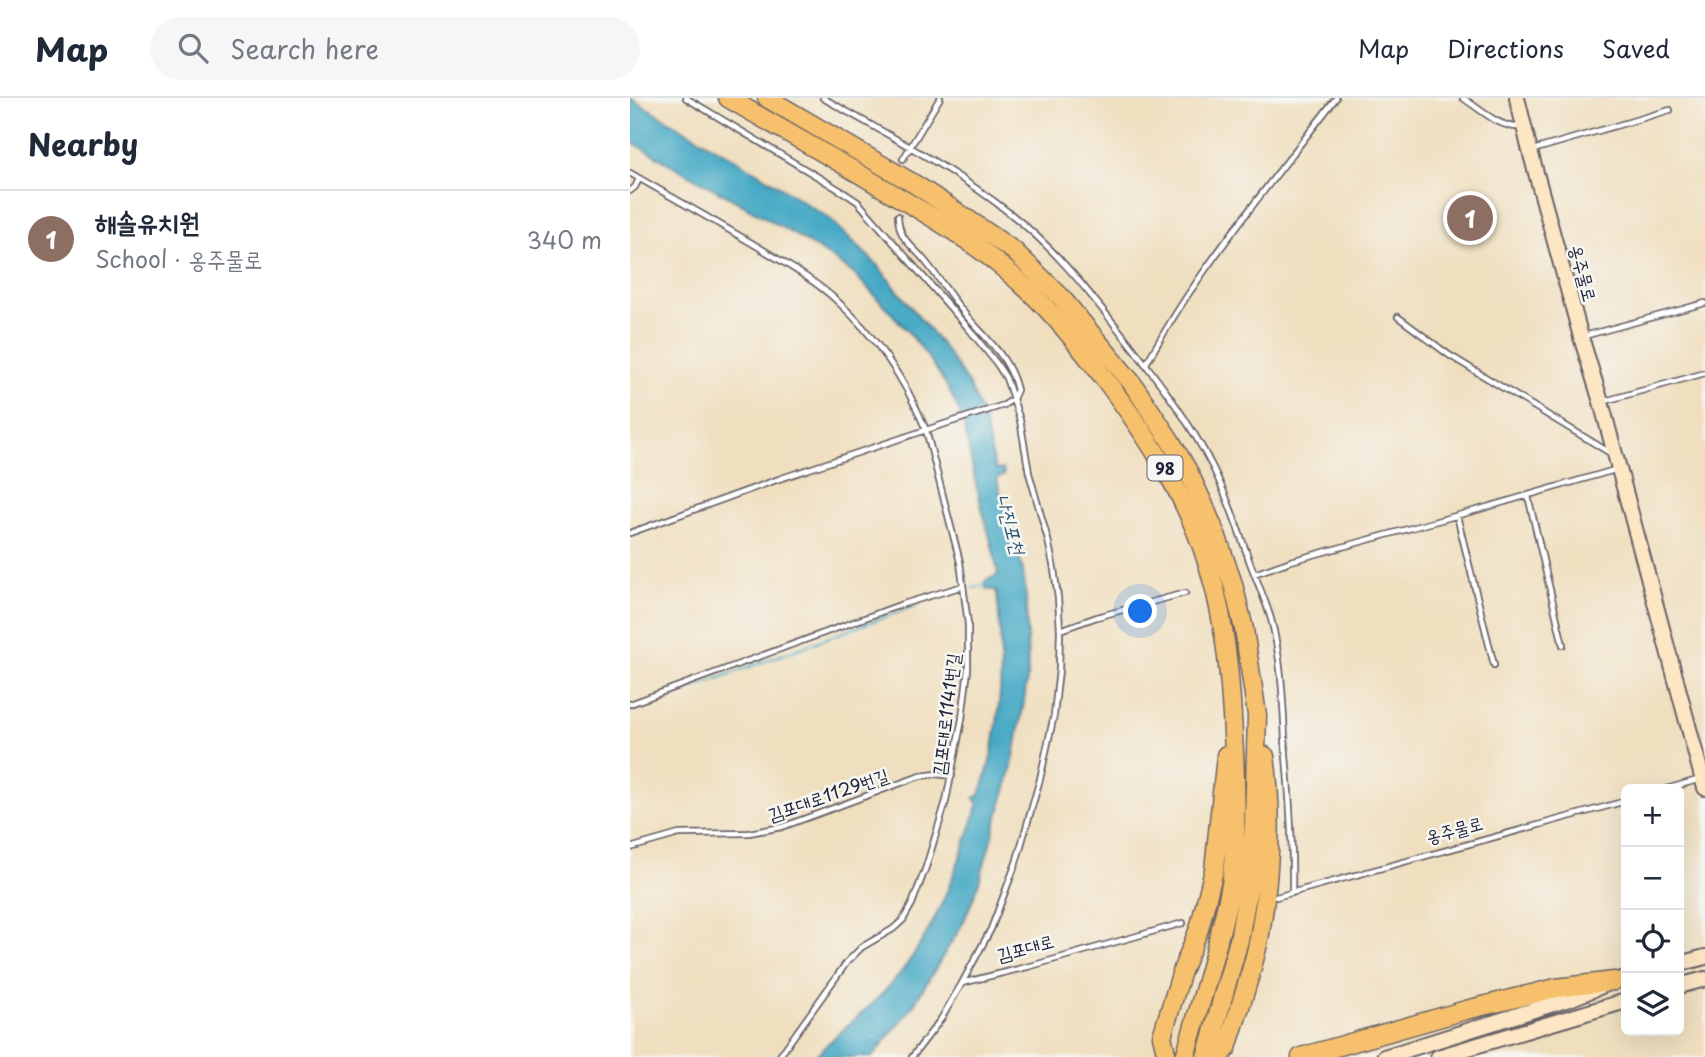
<!DOCTYPE html>
<html lang="en">
<head>
<meta charset="utf-8">
<style>
  :root { --surface:#fff; --page:#f6f6f7; --text:#1f2937; --muted:#747a83; --line:#e0e1e3; --accent:#ea580c }
  body { margin:0; font-family:"Playpen Sans","Poor Story",sans-serif; background:var(--page); color:var(--text) }
  .controls { position:absolute; right:21px; bottom:21px; display:grid; overflow:hidden; border-radius:10px; box-shadow:0 7px 28px #0002 }
  .controls button { width:63px; height:63px; display:grid; place-items:center; padding:0; border:0; border-bottom:2px solid var(--line); background:var(--surface); color:var(--text); font:35px sans-serif }
  .you { position:absolute; left:511px; top:514px; width:24px; height:24px; margin:-18px; border:5px solid #fff; border-radius:50%; background:#1a73e8; box-shadow:0 0 0 10px #1a73e833 }
  .badge { display:grid; place-items:center; width:46px; height:46px; border-radius:50%; background:var(--accent); color:#fff; font-size:23px; font-weight:700 }
  .pin { position:absolute; translate:-50% -50%; border:4px solid #fff; box-shadow:0 2px 7px #0006 }
  .list { margin:0; padding:0; list-style:none }
  h2 { display:flex; justify-content:space-between; align-items:center; height:91px; margin:0; padding:0 28px; font-size:30px }
  h2 small { font-size:23px; font-weight:400; color:var(--muted) }
  .list li { display:grid; grid-template-columns:46px 1fr auto; gap:21px; align-items:center; box-sizing:border-box; height:98px; padding:0 28px; border-top:2px solid var(--line) }
  .list b { display:block; font-size:26px; white-space:nowrap }
  .list p { margin:0; font-size:23px; white-space:nowrap; color:var(--muted) }
  .list em { font-size:23px; font-style:normal; color:var(--muted) }
  .icon { flex:none; width:38px; height:38px; fill:none; stroke:currentColor; stroke-width:2; stroke-linecap:round; stroke-linejoin:round }
  .map { position:relative; flex:none; width:1075px; height:959px; overflow:hidden }
  header { display:flex; align-items:center; gap:42px; box-sizing:border-box; height:98px; padding:0 35px; background:var(--surface); border-bottom:2px solid var(--line) }
  header strong { font-size:33px }
  nav { display:flex; gap:38px; margin-inline-start:auto; font-size:24px }
  .search { width:490px; height:63px; background:var(--page); display:flex; align-items:center; gap:18px; box-sizing:border-box; padding:0 24px; border-radius:38px; color:var(--muted); font-size:26px }
  main { display:flex }
  aside { flex:1; background:var(--surface) }
  .map>svg:first-child { display:block }
  .water { fill:#45a9c5; stroke:#346680; stroke-width:2 }
  .lines { fill:none; stroke-linecap:round; stroke-linejoin:round }
  .stream { stroke:#45a9c5; stroke-width:2.5 }
  .lane-casing { stroke:#6a6469; stroke-width:8 }
  .secondary-casing { stroke:#6a6469; stroke-width:18 }
  .highway-casing { stroke:#6a6469; stroke-width:21 }
  .lane { stroke:#fff; stroke-width:4.5 }
  .secondary { stroke:#fce6c4; stroke-width:14 }
  .highway { stroke:#f7c06c; stroke-width:18 }
  .labels { text-anchor:middle; dominant-baseline:central; stroke-width:5; stroke-linejoin:round; paint-order:stroke }
  .shield { fill:#f6f6f2; stroke:#626272; stroke-width:2 }
  .shield-label { font-size:16px; font-weight:bold; fill:#22223b }
  .street-label { font-size:18px; fill:#22223b; stroke:#f6f6f2 }
  .water-label { font-size:19px; font-style:italic; fill:#305872; stroke:#f6f6f2 }
</style>
</head>
<body>
<header>
<strong>Map</strong>
<div class="search"><svg class="icon" aria-label="search" viewBox="0 0 24 24"><circle cx="10" cy="10" r="6"/><path d="M15 15l6 6"/></svg>Search here</div>
<nav><a>Map</a><a>Directions</a><a>Saved</a></nav>
</header>
<main>
<aside>
<h2>Nearby<small></small></h2>
<ul class="list">
<li><span class="badge" style="background:#8d6e63">1</span><div><b>해솔유치원</b><p>School · 옹주물로</p></div><em>340 m</em></li>
</ul>
</aside>
<div class="map">
<svg width="1075" height="959" viewBox="0 0 1075 959">
  <rect width="100%" height="100%" fill="#f6f6f2"/>
  <filter id="ink" filterUnits="userSpaceOnUse"><feTurbulence type="fractalNoise" baseFrequency=".0143" numOctaves="2"/><feDisplacementMap in="SourceGraphic" scale="14" xChannelSelector="R" yChannelSelector="G"/><feConvolveMatrix kernelMatrix="1 2 1 2 8 2 1 2 1" color-interpolation-filters="sRGB"/></filter>
  <filter id="wash" filterUnits="userSpaceOnUse"><feTurbulence type="fractalNoise" baseFrequency=".00686" numOctaves="4" result="noise"/><feDisplacementMap in="SourceGraphic" scale="28" xChannelSelector="R" yChannelSelector="G"/><feGaussianBlur stdDeviation="1.57" result="paint"/><feColorMatrix in="noise" values="0 0 0 0 0 0 0 0 0 0 0 0 0 0 0 0 0 1.4 0 .05"/><feComposite in="paint" operator="in"/></filter>
  <g filter="url(#wash)">
    <rect width="100%" height="100%" fill="#f0dfbf"/>
    <path class="water" d="M0,0l137,80 63,41 47,46 68,84 24,36 14,32 12,51 2,2 6,-1 1,6 -5,2 -2,3 26,91 3,26 2,76 -5,34 -11,60 -35,122 -14,34 -52,86 -39,48h-58c23,-23 48,-43 71,-66 49,-52 71,-119 93,-186l-4,-7 6,-3c23,-65 24,-132 17,-201l-2,-4h-8l-2,-9 13,-6c-4,-28 -14,-55 -20,-83 -9,-32 -9,-61 -24,-92 -19,-39 -48,-72 -77,-102 -9,-9 -17,-19 -27,-27 -22,-17 -47,-31 -72,-46 -49,-28 -99,-55 -148,-84z"/>
    <g class="lines">
      <path class="stream" d="M343,490l13,-3
        M0,613l287,-106"/>
    </g>
  </g>
  <g filter="url(#ink)">
    <g class="lines">
      <defs>
        <path id="lane" d="M56,0l157,94 15,10 111,127 28,35 9,14 7,21 -9,6 -78,25 34,132 8,62v45l-6,50 -16,82 -20,66 -14,37 -9,16 -10,9 -31,18 -15,15 -68,95
          M193,0c65,37 130,70 189,117 45,35 79,80 114,124 32,41 63,81 86,127 15,30 26,62 37,94 7,19 16,39 22,59 12,45 12,91 15,137 4,46 7,91 6,137
          M833,0c17,11 36,30 57,29
          M903,52l137,-40
          M273,61l37,-61
          M0,75c45,26 90,51 135,78 24,15 49,29 70,48 40,36 71,82 91,131l-147,49 -149,54
          M0,93l5,-4 4,-8
          M268,118c1,24 13,28 27,45 14,17 26,36 40,53 22,26 44,42 52,76l-4,9 7,21 9,53 19,67 6,29 4,29 2,32 -1,40 -5,45 -14,64 -24,84 -25,66 -29,54
          M768,219l51,38 163,99
          M954,238l121,-33
          M516,266c15,-26 30,-53 48,-78 44,-65 94,-125 142,-188
          M975,303l100,-28
          M898,398l35,149
          M827,418l37,149
          M624,476l37,-13 186,-51 141,-41
          M430,532l37,-13 88,-24
          M0,606l270,-99 63,-19
          M1036,691l35,-10
          M0,750l49,-14 70,-1 33,-6 138,-51 17,-2 15,2
          M646,799l350,-96
          M282,959l29,-38 21,-36 69,-17 152,-43"/>
        <path id="secondary" d="M887,0l13,53 51,186 20,65 104,386
          M1049,866l26,-7
          M1049,888l26,-7
          M754,959l188,-59 42,-17 12,-3
          M808,959l188,-56"/>
        <path id="highway" d="M98,0c51,30 104,59 155,90 41,24 82,48 119,79 41,33 73,73 105,115 38,51 73,104 95,165 22,60 28,124 31,187 3,48 4,96 -1,144 -3,19 -8,39 -13,58 -10,41 -23,81 -34,121
          M137,0l149,87 47,31 51,35 46,45 72,87 38,57 18,31 15,32 14,34 16,47 11,45 13,86 -3,109 -5,59 -10,57 -33,117
          M537,959l-5,-21 20,-65 17,-42 15,-59 12,-115
          M589,959l8,-9c11,-37 26,-76 33,-114 10,-58 13,-120 5,-178
          M671,959l165,-47 90,-22 58,-7"/>
      </defs>
      <use href="#lane" class="lane-casing"/>
      <use href="#secondary" class="secondary-casing"/>
      <use href="#highway" class="highway-casing"/>
      <use href="#lane" class="lane"/>
      <use href="#secondary" class="secondary"/>
      <use href="#highway" class="highway"/>
    </g>
  </g>
  <g class="labels">
    <rect class="shield" x="517.5" y="357.5" width="35" height="25" rx="5"/>
    <g class="shield-label">
      <text x="535" y="370">98</text>
    </g>
    <g class="street-label">
      <text transform="translate(954 175) rotate(75)">옹주물로</text>
      <text transform="translate(315 616) rotate(-83)">김포대로1141번길</text>
      <text transform="translate(198 696) rotate(-19)">김포대로1129번길</text>
      <text transform="translate(824 731) rotate(-15)">옹주물로</text>
      <text transform="translate(395 849) rotate(-15)">김포대로</text>
    </g>
    <g class="water-label">
      <text transform="translate(382 426) rotate(75)">나진포천</text>
    </g>
  </g>
</svg>
<div class="controls">
<button>+</button>
<button>−</button>
<button><svg class="icon" aria-label="locate" viewBox="0 0 24 24"><circle cx="12" cy="12" r="6"/><path d="M12 2v4M12 18v4M2 12h4M18 12h4"/></svg></button>
<button><svg class="icon" aria-label="layers" viewBox="0 0 24 24"><path d="M12 4l9 5-9 5-9-5zM3 14l9 5 9-5"/></svg></button>
</div>
<div class="you"></div>
<div class="pin badge" style="left:840px;top:120px;background:#8d6e63">1</div>
</div>
</main>
</body>
</html>
